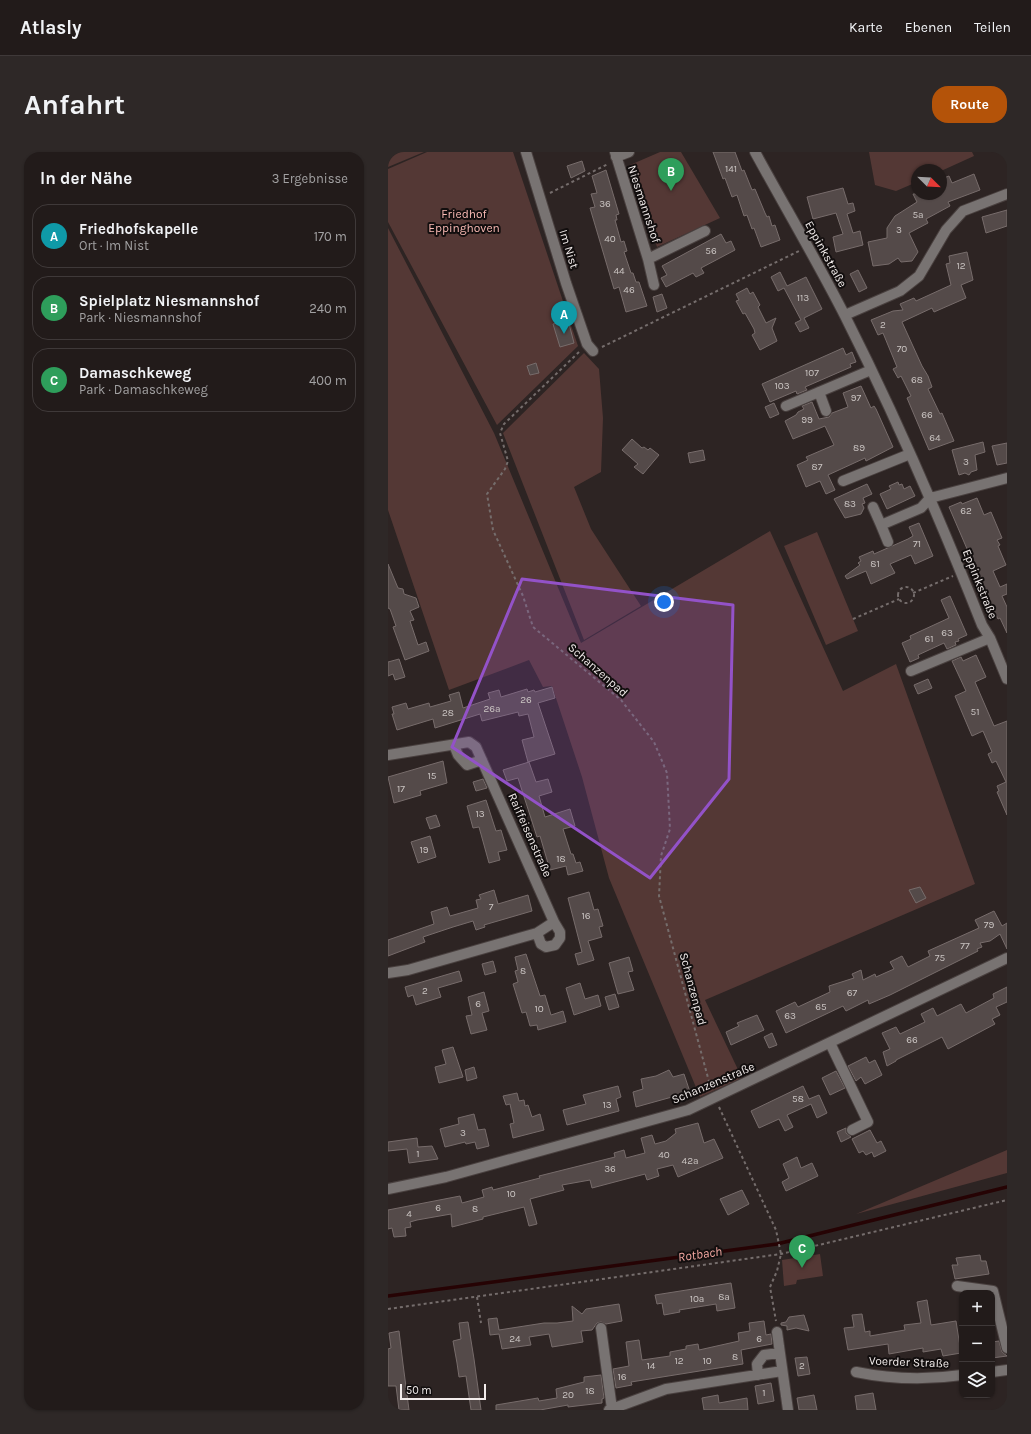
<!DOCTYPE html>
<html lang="de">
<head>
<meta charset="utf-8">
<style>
  :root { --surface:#221b1a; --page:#2e2827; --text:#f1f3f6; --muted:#a2a1a2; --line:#3f3939; --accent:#b45309 }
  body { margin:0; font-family:Karla,sans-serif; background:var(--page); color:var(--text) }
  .controls { position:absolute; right:12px; bottom:12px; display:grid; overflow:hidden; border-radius:8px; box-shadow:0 1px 3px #0004 }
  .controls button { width:36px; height:36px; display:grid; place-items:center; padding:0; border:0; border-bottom:1px solid var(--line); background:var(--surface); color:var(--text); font:20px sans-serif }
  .compass { position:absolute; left:523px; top:12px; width:36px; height:36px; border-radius:50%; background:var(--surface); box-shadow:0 1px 3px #0004; rotate:114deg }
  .scale { position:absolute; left:12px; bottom:10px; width:86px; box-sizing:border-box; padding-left:4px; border:2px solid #f2eceb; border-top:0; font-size:11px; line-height:14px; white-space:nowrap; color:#f2eceb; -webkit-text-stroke:3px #120e0e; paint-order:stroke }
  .you { position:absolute; left:276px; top:450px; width:14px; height:14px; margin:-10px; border:3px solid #fff; border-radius:50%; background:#1a73e8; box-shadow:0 0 0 6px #1a73e833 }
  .badge { display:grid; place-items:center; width:26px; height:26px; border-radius:50%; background:var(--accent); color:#fff; font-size:13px; font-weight:700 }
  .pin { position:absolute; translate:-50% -33px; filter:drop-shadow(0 1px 2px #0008) }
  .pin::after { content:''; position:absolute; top:21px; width:14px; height:12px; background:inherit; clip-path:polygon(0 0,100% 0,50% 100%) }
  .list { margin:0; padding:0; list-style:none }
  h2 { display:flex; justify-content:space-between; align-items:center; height:52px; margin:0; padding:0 16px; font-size:17px }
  h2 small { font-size:13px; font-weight:400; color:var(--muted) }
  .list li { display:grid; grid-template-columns:26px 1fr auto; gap:12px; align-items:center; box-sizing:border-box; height:64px; margin:0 8px 8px; padding:0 8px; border:1px solid var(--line); border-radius:16px }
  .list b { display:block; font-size:15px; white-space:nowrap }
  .list p { margin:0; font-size:13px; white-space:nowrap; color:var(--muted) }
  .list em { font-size:13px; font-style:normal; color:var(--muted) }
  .icon { flex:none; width:22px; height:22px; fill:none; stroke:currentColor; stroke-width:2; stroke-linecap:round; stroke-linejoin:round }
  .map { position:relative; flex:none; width:619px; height:1258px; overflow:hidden; border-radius:16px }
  header { display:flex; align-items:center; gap:24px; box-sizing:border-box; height:56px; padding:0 20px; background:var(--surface); border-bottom:1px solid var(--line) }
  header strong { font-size:19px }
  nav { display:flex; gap:22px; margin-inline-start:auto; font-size:14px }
  .intro { display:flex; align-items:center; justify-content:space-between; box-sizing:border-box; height:96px; padding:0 24px }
  h1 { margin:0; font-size:28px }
  .button { padding:10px 18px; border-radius:16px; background:var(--accent); color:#fff; font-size:14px; font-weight:700 }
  main { display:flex; gap:24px; padding:0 24px }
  aside { flex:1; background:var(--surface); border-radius:16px; box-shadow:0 1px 3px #0004 }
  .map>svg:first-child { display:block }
  .green { fill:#543835 }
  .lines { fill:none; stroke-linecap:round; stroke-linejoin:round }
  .stream { stroke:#260304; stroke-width:3.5 }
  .building { fill:#544a49; stroke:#776c6b }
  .minor-casing { stroke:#49403f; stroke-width:12 }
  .path { stroke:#756d6c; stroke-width:2; stroke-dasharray:3 3; stroke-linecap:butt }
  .minor { stroke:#787372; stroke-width:10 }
  .marked { fill:#9352c8; fill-opacity:0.2; stroke:#9352c8; stroke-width:3; stroke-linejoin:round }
  .labels { text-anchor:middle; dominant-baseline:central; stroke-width:4; stroke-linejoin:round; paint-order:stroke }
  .number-label { font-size:10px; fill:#cac4c2 }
  .street-label { font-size:12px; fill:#f2eceb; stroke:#120e0e }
  .park-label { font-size:12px; fill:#f8b9b3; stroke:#120e0e }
  .water-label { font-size:13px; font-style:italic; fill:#f4a7a1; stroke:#120e0e }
</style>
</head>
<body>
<header>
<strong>Atlasly</strong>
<nav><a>Karte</a><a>Ebenen</a><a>Teilen</a></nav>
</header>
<div class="intro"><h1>Anfahrt</h1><a class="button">Route</a></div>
<main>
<aside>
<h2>In der Nähe<small>3 Ergebnisse</small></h2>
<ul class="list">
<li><span class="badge" style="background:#0f9aa8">A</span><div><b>Friedhofskapelle</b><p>Ort · Im Nist</p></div><em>170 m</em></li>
<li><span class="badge" style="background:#2e9e5b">B</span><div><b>Spielplatz Niesmannshof</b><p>Park · Niesmannshof</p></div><em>240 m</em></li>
<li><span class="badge" style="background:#2e9e5b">C</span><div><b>Damaschkeweg</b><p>Park · Damaschkeweg</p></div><em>400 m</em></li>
</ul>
</aside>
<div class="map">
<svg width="619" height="1258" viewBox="0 0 619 1258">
  <rect width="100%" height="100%" fill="#2d2423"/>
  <path class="green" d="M0,0h36l-36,15z
    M39,0h86l65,194 -81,79 -109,-203v-53z
    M272,0h21l39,66 -63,29 -27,-82z
    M481,0h103l2,4 -33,15 -24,-1v12l-21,9 -21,-6z
    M0,76l106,205 87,210 189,-112 73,160 53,-27 79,220 -270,116 37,78 -42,19 -91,-219 -27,-101 -30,-91 -9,1 -14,-27 -80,30 -61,-180z
    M196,201l15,16 4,49 -2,54 -27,15 17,42 50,77 -57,34 -81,-207z
    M429,380l41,99 -32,14 -42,-99z
    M619,998v23l-151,41z
    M432,1102l3,22 -26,4 -1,4 -12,2 -2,-26z"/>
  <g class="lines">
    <path class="stream" d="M0,1144l389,-52 230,-57"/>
  </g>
  <path class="building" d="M325,0h22l7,19 2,-1 8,20 3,-1 10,24 2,4 2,-1 3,10 3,-1 5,15 -19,7 -7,-19 -2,1 -5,-14 -3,1 -7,-21 -5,2 -7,-19 -2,1z
    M194,9l3,10 -14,7 -4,-12z
    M218,18l13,44 -3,1 1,5h-2l6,22 3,-1 3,10 -3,1 7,21h2l3,9h3l8,24 -21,6 -7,-25 -5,2 -24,-81 5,-1 -4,-13 6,-1 -5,-17z
    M586,22l6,16 -32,12 2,4 -24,13 2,4 -19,10 9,19 -6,9 -11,1 -3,-4 -9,6 -16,2 -5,-24 19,-4v-10l8,-12 22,-14 -4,-8h28v-15l8,-3 3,7z
    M455,36l5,16 5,-1 2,8 -8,3 6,19 7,-2 3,14 -27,7 -3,-15 10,-3 -7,-21 -23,6 -6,-22z
    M619,58v16l-21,7 -4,-16z
    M333,82l5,9 5,-2 4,9 -34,18 3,5 -8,4 -3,-4 -27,14 -5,-9 6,-3 -5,-9z
    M579,100l6,28 -12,5 5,13 -32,14 -2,-4 -30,14 20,44 6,10 4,11 -4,2 12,25 2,-1 12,28 -25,9 -22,-52 4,-2 -10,-20 -3,2 -5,-9 4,-2 -14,-34 -5,2 -7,-15 22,-9 10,-1 -3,-6 14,-6 2,3 35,-16 -5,-21 4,-1 -1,-7z
    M470,118l9,18 -8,4 -9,-18z
    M392,120l7,14 19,-9 16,32 -18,9 5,10 -9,4 -5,-9 6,-3 -17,-32 -6,3 -7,-14z
    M359,136l3,6 3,-2 7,13 -2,2 8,16 10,-5 -4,10 5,13 -17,9 -8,-15 3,-2 -1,-4 -9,-16 -2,1 -7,-13 3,-1 -3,-6z
    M274,142l5,14 -10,4 -4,-15z
    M180,168l6,23 -14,4 -7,-23z
    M455,196l3,7 6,-3 4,10 -6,2 1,3 -46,20 2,3 -10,4 -1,-3 -26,11 -8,-18z
    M148,211l3,10 -9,2 -3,-9z
    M473,234l10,22 3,-2 2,3 17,38 -27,14 -1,-3 -37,17 7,15 -9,4 -6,-13 -14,6 -9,-22 11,-5 -2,-3 28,-12 -9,-19 -32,13 -8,-18 11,-6 2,-3 6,-3 -2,-3 10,-4 7,17 10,-2 3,-4 16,-6 -5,-14z
    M386,251l5,11 -9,4 -5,-11z
    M244,287l10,9 2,-1 4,3 2,-2 9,7 -16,19 -9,-7 4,-3 -16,-14z
    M595,290l2,10 -10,3 2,15 -6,2 -2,3 -4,-2 -6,2 -7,-25z
    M619,291v20l-10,2 -5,-19z
    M315,298l2,10 -15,3 -2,-10z
    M510,330l1,3 3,-1 2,5 6,-3 5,10 -28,13 -7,-15 11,-5 -2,-3z
    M479,332l5,10 -9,4 2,5 -3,1 2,4 -3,6 -16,4 -11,-19z
    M589,346l7,17 7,-3 11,26 -5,2 3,5 -2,1 8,19 -13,6 7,16 7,-3v10l-5,2 5,11v26l-7,-15 -2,1 -6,-12 -43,-100 12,-5 1,2z
    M531,371l14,33 -18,8 -4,-9 -21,9 5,9 -24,11 -5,-13 -19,8 -2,-3 15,-11 -2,-2 3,-2 -2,-4 14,-6 1,3 34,-15 5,-3 -4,-9z
    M0,412l10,24 5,1 1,5 12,4 3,9 -9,4 4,9 -4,1 8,24 8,-3 3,9 -24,9 -12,-33 3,-1 -6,-17 -2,-1z
    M562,444l17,39 -9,4 1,2 -4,1 1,3 -9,4 -3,-6 -26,12 1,3 -9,4 -8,-19 9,-4 -1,-3 39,-18 -8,-18z
    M588,503l10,22 -11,5 19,44 13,-5v94l-10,-23 2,-1 -2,-5 9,-4 -10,-21 -4,2 -4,-9 4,-2 -9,-21 -11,5 -17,-40 11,-5 -14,-30 9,-4 2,4z
    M11,507l6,18 -10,3 -2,-6 -5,2v-14z
    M540,527l4,9 -14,6 -4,-9z
    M164,535l3,11 -17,5 17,51 -27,8 -6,-22 12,-3 -6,-23 -9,2 -1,-4 -36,9 -2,-7 -45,14 -2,-9 -36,11 -5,-16h2l-2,-7 14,-4 2,6 21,-6 1,4 21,-6 -2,-6 10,-3 4,16 27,-9 -2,-6 11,-3 2,7 26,-8 1,3 6,-2 1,2z
    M55,609l4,22 -27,8 1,4 -27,8 -6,-26z
    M141,610l7,20 12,-3 4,13 -13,4 6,21 25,-8 5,17 -12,3 8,25h2l3,9 4,-1 3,9 -15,4 -2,-9 -16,4 -10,-34 -3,1 -19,-59 -11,3 -4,-11z
    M95,627l4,9 -11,3 -3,-9z
    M98,648l10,31 5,-1 6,20 -9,2 2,8 -11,3 -10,-36 -6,1 -6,-22z
    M48,663l4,11 -10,3 -4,-11z
    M42,684l6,21 -18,6 -7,-21z
    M532,735l6,11 -10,5 -7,-13z
    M106,738l4,14 30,-9 4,16 -48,14 1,2 -9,3 -3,-9 -20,6 -30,10 2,5 -37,14v-16l46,-16 -3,-12 16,-5 3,9 28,-8 -2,-8 5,-1 -2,-4z
    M201,740l5,18 4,-1 5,17 -4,1 3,10 -14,4 6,19 -16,5 -3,-11 7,-2 -14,-54z
    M606,759l8,15 5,-3v26l-7,-15 -10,7 -10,2 2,4 -5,2 1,2 -88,44 -21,9 -1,-4 -22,11 -3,-5 -57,27 -10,-22 19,-9 3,5 32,-15 -1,-6 25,-8 -2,-4 9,-4 2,10 12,-6 1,3 18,-8 -4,-7 12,-6 6,11 22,-11 -2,-5 51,-23 -4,-8z
    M138,802l14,42 5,-1 6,20 12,-4 3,11 -28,8 -1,-5 -7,1 -4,-14 -4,1 -9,-29 5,-2 -3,-11 3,-1 -3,-13z
    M241,805l4,14 -5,1 6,18 -16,4 -9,-31z
    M105,809l3,11 -11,3 -3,-11z
    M71,819l3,10 -24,7 3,9 -25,8 -3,-10 -5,2 -3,-10z
    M192,831l5,16 13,-4 3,11 -27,9 -8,-27z
    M619,835v15l-11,5 4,8 -8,4 3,5 -47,25 -6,-12 -46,23v1l-9,5 -4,-14 7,-3 -8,-16 14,-6 4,7 25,-12 -4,-8 12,-6 4,8 24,-12 5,9 28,-15 -1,-4z
    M96,840l5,19 -7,2 5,17 -16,4 -5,-18 6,-1 -4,-18z
    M227,842l4,13 -10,3 -4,-13z
    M369,863l7,15 -33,15 -5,-13 13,-6 -2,-3z
    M384,881l5,12 -8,3 -5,-11z
    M65,895l10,30 -24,6 -4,-16 11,-3 -4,-14z
    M478,905l3,6 6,-3 7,15 -17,9 -4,-7 -5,4 -8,-15z
    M86,915l3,11 -10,3 -2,-11z
    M281,918l4,7 11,-3 6,18 -54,15 -3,-15 10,-3 -2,-10 15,-3z
    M448,919l9,17 -15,7 -8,-17z
    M230,934l3,11 -5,2 3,12 -52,14 -4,-15 23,-6 -3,-9z
    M415,934l6,13 10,-4 8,18 -10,5 -6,-14 -24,11 6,12 -8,4 -6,-12 -20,9 -8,-17z
    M129,941l2,8 5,-1 1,6 3,-1 4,12 8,-3 4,16 -31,8 -3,-14 4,-1 -4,-19 -4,1 -3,-9z
    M86,962l4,16 7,-1 4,17 -12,3 -2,-7 -9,2 -1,-2 -20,5 -5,-18 19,-5 -1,-6z
    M310,971l6,20 10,-4 9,19 -45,19 -5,-12 -16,4 2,7 -12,4 -2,-6 -53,14 -2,-8 -28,5 2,5 -34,9 7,25 -8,2 -5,-19 -41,10v2l-31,8 -1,-13 -34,6 -7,2 1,5 -6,1 1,8 -12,1 -2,-9 -4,1v-19l72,-14 2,7 22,-6 -2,-7 10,-3 1,3 47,-12 -1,-2 76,-19 -1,-4 10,-3 2,8 19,-5 -4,-15 11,-3 3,9 11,-3 10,-8 -1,-4z
    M458,976v5l5,4 -10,5 -4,-10z
    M482,978l7,13 4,-2 5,10 -12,6 -2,-5 -6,3 -3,-4 -4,2 -7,-14z
    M29,986l1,9 14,-1 6,13 -29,4 -2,-14 -19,2v-9z
    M409,1005l4,11 11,-5 6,13 -32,15 -4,-9 7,-4 -6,-14z
    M354,1038l7,14 -21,11 -8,-16z
    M592,1103l1,6h5l3,13 -34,5 -3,-14h6l-2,-7z
    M343,1131l4,25 -18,3 -1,-7 -37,6 1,2 -16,3 -2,-12 -5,1 -2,-9z
    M539,1148l4,25 25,-4 5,32 -18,3 -2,-7 -18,3v-4l-34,6 -1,-10 -40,6 -4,-22 10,-1 -2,-12 10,-1 3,18 5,-1v5l35,-6 -1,-5 17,-2 -4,-21z
    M231,1152l3,17 -16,3 -5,-2 -4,1 -5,7 -11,1 2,11 -31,5 -3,-13 -20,3 2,8 -29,4 -3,-15 -9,1 -2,-16 9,-1 2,12 45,-7h13l16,-2 -1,-15 10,8 4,-5z
    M416,1163l5,16 -13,-3 -9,2v-4l-6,-1v-2l5,-1 3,-5z
    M376,1169l2,14 5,-1 1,10 -31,6 2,14 -112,18 1,3 -16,3 -3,-19 16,-3 -3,-24 13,-2 3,20 28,-4v-4l16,-3v-3l12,-2 1,6 40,-9 -1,-8 12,-2 -1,-8z
    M80,1170l6,37 7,51h-10l-5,-34 -7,1 -2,-14 -4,-22 8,-2 -2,-16z
    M11,1179l4,33 6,46h-10l-3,-24h-8v-37l3,-1 -2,-15z
    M611,1189l3,11 5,4 -15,2v-16z
    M419,1205l3,17 -12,2 -3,-18z
    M213,1223l3,23 -2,1v4l-34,4v-2l-28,5h-44v-5l42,-7 1,3 18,-3 -1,-9 28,-7v-5z
    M383,1231l3,18 -16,3 -3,-18z
    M485,1241l3,17h-19l-2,-14z
    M330,1243l1,8 28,-5 1,12h-44l-2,-12z
    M426,1243l3,15h-18l-2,-12z"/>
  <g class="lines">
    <defs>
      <path id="minor" d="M138,0l40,131 21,61 6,7
        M227,0l33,107 6,26
        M367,0c30,55 62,109 90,164 51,101 96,205 137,309l8,13 17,41
        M228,5l13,-5
        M260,107l57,-28
        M457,163l55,-24 19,-15 27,-46 17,-19 44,-17
        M431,240l7,19
        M398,254l85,-36
        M455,329l67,-27
        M542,346l77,-20
        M485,355l8,18
        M500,390l-7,-17 40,-17 9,-10
        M523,519l79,-33
        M66,593l4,10 9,10 15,-5
        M0,603l81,-13 7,5 78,175
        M166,770l6,10v6l-5,7 -9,2 -5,-3 -4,-11z
        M0,821l20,-3 129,-37
        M442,891l38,79 -16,8
        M0,1037l58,-12 242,-67 319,-152
        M569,1134l36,5 14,57
        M213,1176l11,81
        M389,1180l11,78
        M468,1220c34,7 71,8 106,3
        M604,1220l15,-2
        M370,1223l-1,-11 7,-9 15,-2
        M221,1258l57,-21 116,-18"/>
    </defs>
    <use href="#minor" class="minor-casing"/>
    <path class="path" d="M162,41l58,-29
      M214,195l197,-96
      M191,200l-75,72 -4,9 8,28 -3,8 -18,25 6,36 30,66 10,31 88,73 33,42 13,31 3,56 -9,27 -2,40 52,193
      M510 443a8 8 0 1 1 16 0a8 8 0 1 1-16 0Z
      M525,441l40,-17
      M465,467l46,-20
      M331,955l57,123 5,24 -4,17 -7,16 6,34
      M89,1145l4,26
      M0,1157l393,-55 226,-54"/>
    <use href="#minor" class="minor"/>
  </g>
  <path class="marked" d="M134,427l211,26 -4,174 -79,99 -198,-131z"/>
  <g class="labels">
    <g class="number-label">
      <text x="343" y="17">141</text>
      <text x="217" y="52">36</text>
      <text x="530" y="63">5a</text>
      <text x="511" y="78">3</text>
      <text x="222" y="87">40</text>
      <text x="323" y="99">56</text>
      <text x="573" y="114">12</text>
      <text x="231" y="119">44</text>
      <text x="241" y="138">46</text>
      <text x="415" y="146">113</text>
      <text x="495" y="173">2</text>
      <text x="514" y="197">70</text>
      <text x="424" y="221">107</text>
      <text x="529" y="228">68</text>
      <text x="394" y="234">103</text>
      <text x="468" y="246">97</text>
      <text x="539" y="263">66</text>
      <text x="419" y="268">99</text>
      <text x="547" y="286">64</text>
      <text x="471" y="296">89</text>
      <text x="578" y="310">3</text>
      <text x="429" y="315">87</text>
      <text x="462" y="352">83</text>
      <text x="578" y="359">62</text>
      <text x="529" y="392">71</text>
      <text x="487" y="412">81</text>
      <text x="559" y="481">63</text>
      <text x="541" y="487">61</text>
      <text x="138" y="548">26</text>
      <text x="104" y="557">26a</text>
      <text x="587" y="560">51</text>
      <text x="60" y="561">28</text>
      <text x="44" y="624">15</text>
      <text x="13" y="637">17</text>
      <text x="92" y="662">13</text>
      <text x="36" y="698">19</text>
      <text x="173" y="707">18</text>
      <text x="103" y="755">7</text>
      <text x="198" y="764">16</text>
      <text x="601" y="773">79</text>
      <text x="577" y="794">77</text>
      <text x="552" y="806">75</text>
      <text x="135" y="819">8</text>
      <text x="37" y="839">2</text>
      <text x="464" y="841">67</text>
      <text x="90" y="852">6</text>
      <text x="433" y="855">65</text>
      <text x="151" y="857">10</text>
      <text x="402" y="864">63</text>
      <text x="524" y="888">66</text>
      <text x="410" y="947">58</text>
      <text x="219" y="953">13</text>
      <text x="75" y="981">3</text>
      <text x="30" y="1002">1</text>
      <text x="276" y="1003">40</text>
      <text x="302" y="1009">42a</text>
      <text x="222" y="1017">36</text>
      <text x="123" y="1042">10</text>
      <text x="50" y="1056">6</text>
      <text x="87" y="1057">8</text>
      <text x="21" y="1062">4</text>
      <text x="336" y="1145">8a</text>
      <text x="309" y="1147">10a</text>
      <text x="127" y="1187">24</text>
      <text x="371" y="1187">6</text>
      <text x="347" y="1205">8</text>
      <text x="291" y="1209">12</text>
      <text x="319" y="1209">10</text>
      <text x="263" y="1214">14</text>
      <text x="414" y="1214">2</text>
      <text x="234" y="1225">16</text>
      <text x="202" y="1239">18</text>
      <text x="376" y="1241">1</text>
      <text x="180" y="1243">20</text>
    </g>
    <g class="street-label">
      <text transform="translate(256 52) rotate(72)">Niesmannshof</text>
      <text transform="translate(181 97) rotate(73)">Im Nist</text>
      <text transform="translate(438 102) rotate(61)">Eppinkstraße</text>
      <text transform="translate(592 432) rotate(68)">Eppinkstraße</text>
      <text transform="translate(210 518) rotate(41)">Schanzenpad</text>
      <text transform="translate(142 683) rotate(66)">Raiffeisenstraße</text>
      <text transform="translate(305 837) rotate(75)">Schanzenpad</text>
      <text transform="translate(325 931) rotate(-23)">Schanzenstraße</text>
      <text transform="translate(521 1210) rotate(2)">Voerder Straße</text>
    </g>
    <g class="park-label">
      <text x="76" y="62">Friedhof<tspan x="76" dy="14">Eppinghoven</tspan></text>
    </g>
    <g class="water-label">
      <text transform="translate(312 1102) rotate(-8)">Rotbach</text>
    </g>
  </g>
</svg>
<div class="controls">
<button>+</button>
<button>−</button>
<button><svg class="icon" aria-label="layers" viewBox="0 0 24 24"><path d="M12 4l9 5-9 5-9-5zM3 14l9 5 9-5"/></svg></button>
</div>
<svg class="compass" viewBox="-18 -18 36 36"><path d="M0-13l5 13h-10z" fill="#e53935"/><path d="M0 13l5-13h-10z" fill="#a2a1a2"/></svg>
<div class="scale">50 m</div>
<div class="you"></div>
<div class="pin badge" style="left:176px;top:182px;background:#0f9aa8">A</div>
<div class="pin badge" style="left:283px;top:39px;background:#2e9e5b">B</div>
<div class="pin badge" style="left:414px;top:1116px;background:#2e9e5b">C</div>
</div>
</main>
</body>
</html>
